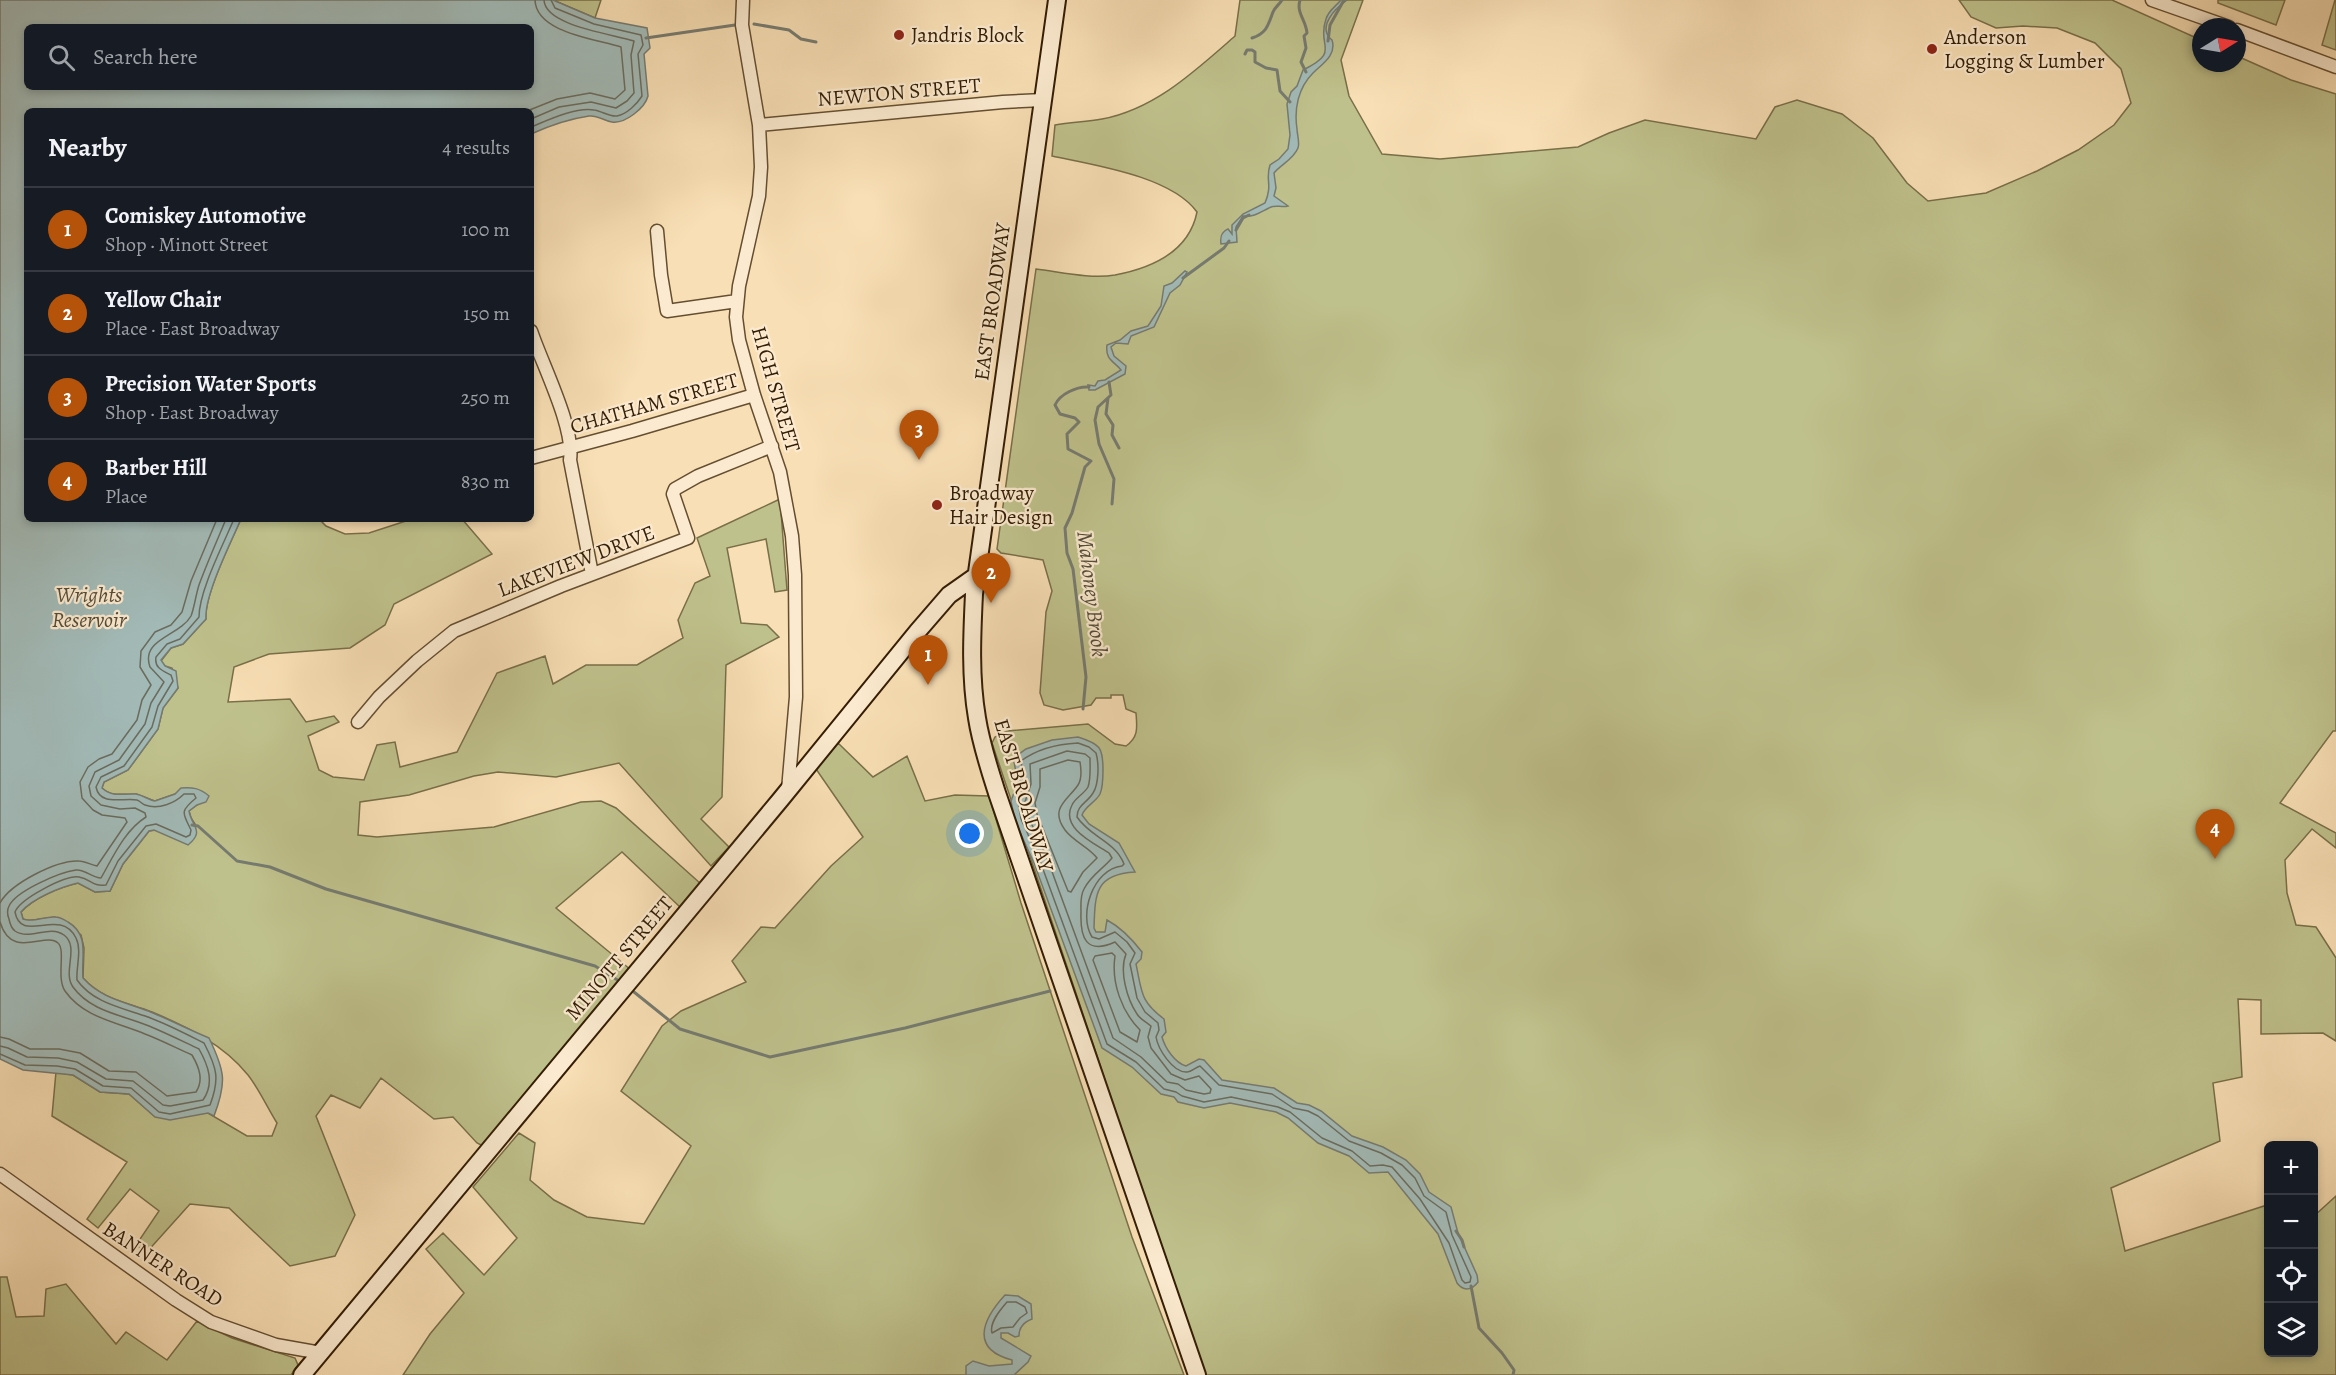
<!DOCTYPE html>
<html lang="en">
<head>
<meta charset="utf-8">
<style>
  :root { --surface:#171b24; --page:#20242c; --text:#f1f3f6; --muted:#9ea1a6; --line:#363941; --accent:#b45309 }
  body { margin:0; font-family:Alegreya,serif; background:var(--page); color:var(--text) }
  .controls { position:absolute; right:18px; bottom:18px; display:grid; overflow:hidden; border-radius:9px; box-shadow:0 3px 9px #0003 }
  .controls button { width:54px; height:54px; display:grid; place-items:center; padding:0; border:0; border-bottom:2px solid var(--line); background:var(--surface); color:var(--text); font:30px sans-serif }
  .compass { position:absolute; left:2192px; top:18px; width:54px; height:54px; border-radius:50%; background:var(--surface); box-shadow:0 3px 9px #0003; rotate:79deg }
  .you { position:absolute; left:970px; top:834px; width:21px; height:21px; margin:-15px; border:4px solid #fff; border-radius:50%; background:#1a73e8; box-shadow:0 0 0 9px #1a73e833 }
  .badge { display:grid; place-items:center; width:39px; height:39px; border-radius:50%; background:var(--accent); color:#fff; font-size:20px; font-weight:700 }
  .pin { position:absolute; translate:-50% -50px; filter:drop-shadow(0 2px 3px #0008) }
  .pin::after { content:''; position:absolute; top:32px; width:21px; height:18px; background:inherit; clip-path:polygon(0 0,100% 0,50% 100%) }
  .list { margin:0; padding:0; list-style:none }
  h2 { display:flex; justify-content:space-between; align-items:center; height:78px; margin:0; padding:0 24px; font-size:26px }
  h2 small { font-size:20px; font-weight:400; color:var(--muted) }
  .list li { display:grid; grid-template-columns:39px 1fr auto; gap:18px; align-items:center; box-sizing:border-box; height:84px; padding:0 24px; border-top:2px solid var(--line) }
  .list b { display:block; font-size:22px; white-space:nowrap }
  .list p { margin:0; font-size:20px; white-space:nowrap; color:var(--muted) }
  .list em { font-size:20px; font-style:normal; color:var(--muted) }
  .icon { flex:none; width:33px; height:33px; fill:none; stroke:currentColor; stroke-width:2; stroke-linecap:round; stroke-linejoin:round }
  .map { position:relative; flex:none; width:2336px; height:1375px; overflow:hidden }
  .search { position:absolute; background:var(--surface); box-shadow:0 3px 9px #0003; left:24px; top:24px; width:510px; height:66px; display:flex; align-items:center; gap:15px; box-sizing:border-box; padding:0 21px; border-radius:9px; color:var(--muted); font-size:22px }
  .panel { position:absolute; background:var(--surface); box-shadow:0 3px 9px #0003; left:24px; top:108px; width:510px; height:414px; border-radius:9px }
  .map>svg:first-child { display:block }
  .green { fill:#bfc18c; stroke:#796f48; stroke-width:1.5 }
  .water { fill:#a2bab7; stroke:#767b70; stroke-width:1.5; fill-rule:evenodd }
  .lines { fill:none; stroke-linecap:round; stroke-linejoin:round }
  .shore { stroke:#6a6c5e; stroke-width:1.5 }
  .stream { stroke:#767b70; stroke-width:3 }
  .street-casing { stroke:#644e31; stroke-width:15 }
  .secondary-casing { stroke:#331d05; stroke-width:20 }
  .street { stroke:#fbeacf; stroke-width:12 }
  .secondary { stroke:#fbeacf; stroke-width:16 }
  .poi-dot { fill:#8f2418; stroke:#fbeacf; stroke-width:2 }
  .labels { text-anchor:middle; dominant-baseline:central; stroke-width:4.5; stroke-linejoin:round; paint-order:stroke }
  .poi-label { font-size:21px; fill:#331d05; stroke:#fbeacf; text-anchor:start }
  .street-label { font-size:21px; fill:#331d05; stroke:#fbeacf }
  .water-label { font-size:22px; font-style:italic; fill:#544c3a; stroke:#fbeacf }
</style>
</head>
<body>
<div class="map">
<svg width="2336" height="1375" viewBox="0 0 2336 1375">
  <rect width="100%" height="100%" fill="#f9dfb5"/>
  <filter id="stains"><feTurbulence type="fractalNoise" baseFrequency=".00333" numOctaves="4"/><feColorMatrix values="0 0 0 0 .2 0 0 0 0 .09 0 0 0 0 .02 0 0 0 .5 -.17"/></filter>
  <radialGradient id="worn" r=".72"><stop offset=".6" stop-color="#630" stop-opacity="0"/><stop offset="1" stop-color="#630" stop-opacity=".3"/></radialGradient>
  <path class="green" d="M553,0h48l-6,18z
    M1240,0h123l-22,60 8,36 33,58 58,5 138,-12 31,-14 36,-13 111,19 19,-32 22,-7 45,14 31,24 34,45 21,18 58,-8 51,-22 41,-21 36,-25 17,-22 -10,-34 -26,-26 -38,-15 -34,-2 -27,2 -25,-11 -12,-17h153l89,40v23h36v-7l54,24 45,14v637h-3l-53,72 56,30v15l-24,-19 -27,31 2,33 9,32 20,2 20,31v83l-13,-8 -62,1v-34l-23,-1 4,78 -29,6 7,58 -109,47 14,63 139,-45 4,7v139h46v-136l22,-20v179h-1130l-17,-45 -197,-587 3,-6 12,-6 81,-7 27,20 11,2c13,-9 11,-19 10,-33l-10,-4 -3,-14h-12v3h-15l-5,7 -28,5 -19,-5 -4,-12 6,-81 6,-21 -9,-31 -42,-7 -4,-4 39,-280c25,3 54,10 79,6 37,-7 74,-23 82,-63 -26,-36 -104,-47 -145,-56l3,-31c16,-3 31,-3 47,-6 53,-10 93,-48 133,-83z
    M2218,0h67l-9,25 -58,-22z
    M2335,0h1v50l-14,-5z
    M780,499l7,91 -12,2 -9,-53 -39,9 14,75 26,2 12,12 -53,28 -4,132 -21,22 28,28 -18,19 -92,-103 -63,14 -58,-5 -24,4 -65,19 -49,7 -2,33 19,2 117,-10 87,-25 20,-1 15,7 85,76 -20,24 -59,-56 -66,56 75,62 -146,177 -8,-4 -24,-26 -19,2 -53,-41 -21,30 -29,-13 -15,21 39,99 -20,41 -45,10 -61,-58 -39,-4 -44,49 -10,-8 23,-34 -29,-22 -32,39 -11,-9 40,-57 -75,-46 4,-44 17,3 27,17 29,2 27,23 52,-4 39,23h25l5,-13c-10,-16 -18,-34 -29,-48 -24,-30 -60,-48 -96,-63 -26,-10 -49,-12 -69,-34l1,-30 -3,-13 -26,-18 -28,4 -4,-2 -2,-7c12,-14 39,-25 57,-29l17,9 15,-1 13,-27 26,-33 46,-7 -4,-6 -2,-7 8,-6 -22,-11 -20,7c-6,-1 -13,-6 -19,-7 -13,-1 -23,4 -34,-6l2,-6 24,-12 30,-41 5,-21 15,-20 -6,-20 -7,-2 -4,-5 10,-13 12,-4 23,-25c-2,-24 25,-77 35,-100h78l7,7 19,8 24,-1 43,-14h50l30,35 -98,50 -9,21 -35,23 -81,6 -35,13 -6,35 62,-3 16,23 28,-6 5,6 -31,14 11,34 14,7 31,3 13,-35 18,-3 5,25 57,-15 40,-79 48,-17 8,28 33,-19h51l46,-27 -5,-18 17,-37 15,-7 -13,-38z
    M838,743l35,34 34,-21 18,45 30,-6 34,1 32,107 111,334 52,138h-781l27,-41 34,-41 -38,-44 17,-16 41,42 33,-37 -44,-51 46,-54 16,10 -5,37 24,20 33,17 57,7 47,-78 -70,-55 41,-65 19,-15 65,-29 -14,-21 29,-34 14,1 56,-62 32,-29 -47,-68z
    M0,1277h7l9,40 28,-1 2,-27 20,-5 50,60 10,-12 41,28 30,-39 35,17 63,20 3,7 -7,10h-291z"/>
  <path class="water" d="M0,0h553l42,18 52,10 3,20 -6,6 4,42c-3,12 -23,28 -36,26 -8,-1 -14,-7 -23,-6 -21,3 -38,9 -58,18v-23h-504v408h214c-10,23 -37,77 -35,100l-23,25 -12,4 -10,12 4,6 11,5 2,17 -15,20 -5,21 -30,41 -24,12 -2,6c11,10 21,5 34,6 6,1 13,6 19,7l20,-7 6,-6c11,-1 19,0 28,8l-3,6 -9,3 -8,6c3,16 16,20 -1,34l-34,-15 -5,1 -26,33 -13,27 -15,1 -17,-9c-17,4 -45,15 -57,29l2,7c10,4 22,-3 32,-2 5,0 10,3 13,5 22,13 13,35 15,56 20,22 44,24 70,35 19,8 37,17 56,25 16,33 18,44 5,78l-6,-3 -38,7 -15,-3 -26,-23 -29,-2 -27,-17 -50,-5 -23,-11zM27,27h504v60h-504z
    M1341,0h6c-11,8 -31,27 -15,40 5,15 -10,24 -19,33 -15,15 -19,36 -16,56 0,5 3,14 1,19 -5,12 -17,16 -24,25l2,15 -2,8 14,10c-6,2 -13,-2 -19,2 -10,5 -15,9 -26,8l-7,11 1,15 -16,2c-1,-7 0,-12 7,-15l4,5v-9l11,-11 22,-11c8,-19 0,-23 5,-38l9,-6 9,-10 2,-14 -3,-31 4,-12 6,-6 6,-16c39,-19 13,-23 23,-51 2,-8 10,-13 15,-19z
    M1185,271l2,1 -7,13 -10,8 -16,34 -23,9 -3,8 -12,-1 -5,4 3,9 12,10 -1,8 -30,16h-6l-1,-5 7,1 3,-5 7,-1 16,-10c-7,-9 -16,-10 -14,-25l13,-5 11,-9 17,-5 13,-20 3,-20 8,-3z
    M1078,737c22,7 25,10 25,33 0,7 0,17 -3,24 -4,8 -15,12 -18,21l7,9 30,19 16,29c-40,2 -40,22 -41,56l2,4h9l2,-12c15,8 25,19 35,32l-1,7 -5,5c6,28 4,37 28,55l2,13 -4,5c3,11 13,26 24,29l13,-7 5,1 18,20 52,8 23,15 12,2 12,6 31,25 31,11 23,13 14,14 9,18 22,15 7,26 19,42 1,7c-6,8 -14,10 -21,1l-19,-49 -50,-62 -19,1 -20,-17 -31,-13 -30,-25 -12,-6 -46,-9 -26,5 -26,-6 -4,-5 -13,-3 -29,-27 -30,-19 -68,-185 -19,-42 -4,-20 7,-19 -4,-20 1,-5 11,-8 26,-9z
    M1005,1295l13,1 13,8 1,15c-8,3 -13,8 -13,17l-4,1 -7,-4h-7v5l30,18 -3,6 -14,13h-48v-9l7,-5 16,5 23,-2v-4c-42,-11 -30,-40 -7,-65z"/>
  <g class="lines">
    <path class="shore" d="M527,111l30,-12 33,-6 25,6 10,-9 -4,-43c-24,-8 -85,-14 -86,-47
      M531,119l28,-12 32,-5 25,6 11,-7 7,-8 -3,-38 3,-14c-21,-7 -89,-15 -90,-41
      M531,127c17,-7 44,-20 63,-17 8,1 15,7 23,6 10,-2 20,-12 25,-20l-4,-42 5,-9 -2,-10 -47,-11 -39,-16 -4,-8
      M1078,743l11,4 7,6c3,10 3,31 -3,40 -6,10 -16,12 -16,24 13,20 38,24 47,47l-2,2c-29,3 -44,49 -30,71l7,2 16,-7 12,10 8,11 -5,11 7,34 8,14 13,11 1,7 -3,7c2,12 17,36 31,35 4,0 9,-5 13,-6l19,19 53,9 21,14 15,3 10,5 31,25 32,12 21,12 13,13 9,18 22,16 6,23 19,42 -1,5 -5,1 -3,-3 -13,-37 -29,-44 -28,-32 -9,-2 -13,1 -18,-15 -30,-13 -32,-26 -12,-5 -47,-10 -27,5 -22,-6 -6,-4 -12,-3 -28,-27 -29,-18 -67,-183 -19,-42 -3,-17 6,-19 -3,-22c16,-12 37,-17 57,-18z
      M1067,751l18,3 5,4c0,9 1,21 -2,29 -4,7 -13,11 -16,18 -12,23 22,38 37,48l3,5c-9,11 -21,17 -28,31 -4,7 -3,15 -3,23 -1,26 5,43 34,30l11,12c-7,17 1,45 11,60 3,5 9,8 14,12l-3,11 3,11 20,26 14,6 14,-4 12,13 -1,4 -6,1 -18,-4 -8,-6 -11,-2 -26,-25 -28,-19 -66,-180 -19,-42 -3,-14 6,-18 -1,-20z
      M1068,760l12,2c1,6 2,17 -2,23 -10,15 -29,23 -13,45 9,12 24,17 32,28l-14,14 -12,20 -3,-1 -31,-77 -2,-11 5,-16v-18z
      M0,903c10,-19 56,-43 79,-42 6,0 12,4 18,5l30,-44 -2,-4 -23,-3 -9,-5 -11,-12 -2,-16 8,-15 11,-8 13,-5 25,-34 5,-20 9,-15 -11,-18 1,-16 14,-19 16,-7 11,-13 9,-31 26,-62
      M0,922c12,39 45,9 58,21 8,7 -2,35 7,48 19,27 52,31 80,43 16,6 31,14 47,21 7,12 12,25 4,37l-29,4 -31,-24 -27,-1 -29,-18 -21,-4h-29l-21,-10 -9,-2
      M1112,953l3,3c-4,27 7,56 25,74l-3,12 -17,-10 -27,-72 2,-4z
      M0,1046l8,2 19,9 31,1 19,4 29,17 27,2 30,24 7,1 33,-6c12,-17 5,-35 -4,-51 -17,-8 -33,-16 -50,-23 -26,-11 -58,-14 -76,-39 -11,-15 7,-40 -9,-52 -15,-11 -34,6 -49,-4 -4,-3 -5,-7 -6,-12 -2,-5 -2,-9 0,-13 7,-15 51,-34 67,-36 9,-1 16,8 25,8 12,-21 24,-48 45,-61l-1,-4 -10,-5 -15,1 -19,-4 -10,-9 -2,-10 6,-14 24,-12 26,-36 6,-21 13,-21 -14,-15c-10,-28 30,-31 41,-51 3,-7 5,-22 8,-31 8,-22 18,-44 27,-66
      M0,1054l25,11 32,1 18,3 28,17 28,2 28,24 11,2 40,-9c10,-26 7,-37 -6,-62 -18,-9 -37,-19 -56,-26 -25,-9 -55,-14 -71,-37 -1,-13 5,-30 -1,-42 -16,-32 -55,7 -61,-26 5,-13 50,-37 64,-35 12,2 13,10 27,8l12,-24 28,-35 10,-2 30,13 4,-2 1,-5c-8,-17 -12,-18 5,-32l-2,-4h-10c-9,9 -25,16 -39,11 -3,-1 -5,-4 -8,-5 -13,-3 -37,7 -41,-13l5,-10 23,-11 28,-39 6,-21 15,-25 -2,-6c-8,-4 -17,-7 -15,-18l11,-13 13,-5 19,-22c0,-26 24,-72 35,-98
      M1007,1302h9l9,5 2,6 -7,5 -7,9 -12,1 -9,5c-3,-10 8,-23 15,-31z"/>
    <path class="stream" d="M1300,0c-4,13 6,20 7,33l-3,3 2,12 -5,14 5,10
      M754,24l35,6 12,9 15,3
      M646,38l89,-13
      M1252,38c15,-5 16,-13 21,-26 2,-5 6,-7 9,-12
      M1328,41l2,-16 14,-25
      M1245,54l2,-4h5l3,2v10l11,6 11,2 3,21 10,11
      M1236,230l7,-12 6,-3
      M1183,278l41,-30 5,-7
      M1109,382l2,13 -13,12 -3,13 4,24 15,35 -2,25
      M1108,398l-2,16 7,11 -1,10 7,13
      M1083,709l3,-32 -13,-108 -6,-16 -2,-25 7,-15 13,-46 6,-6 -23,-12 -1,-15 12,-12 -4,-4 -15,-4 -5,-9c5,-11 22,-19 34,-18
      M192,825l6,1 39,35 33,6 56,22 269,77 24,15
      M634,992l46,37 90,28 135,-29 145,-37
      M1456,1231l6,9 2,7
      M1471,1286l8,42 23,25 12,17 -1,5"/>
    <defs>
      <path id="street" d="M743,0l-1,25 17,100 2,42 -2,29 -20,90 -3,31 3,23 15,55 26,77 12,64 3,39 1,122 -8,93
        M2152,0l77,27
        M2237,30l99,37
        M759,125l244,-23 40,-2
        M657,231l4,44 6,36 70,-10
        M531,331c11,33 44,97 39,129l22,114
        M531,458l101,-27 122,-36
        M358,722l21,-25 38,-36 37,-30 107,-45 127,-48 -15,-44 2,-5 23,-13 74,-30
        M0,1174l176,126 35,22 65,23 45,8"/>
      <path id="secondary" d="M1057,0l-83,594c-2,41 -4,83 3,124 4,26 12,50 20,75l200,582
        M302,1375l479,-576 136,-167 32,-37 27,-19"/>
    </defs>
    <use href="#street" class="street-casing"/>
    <use href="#secondary" class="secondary-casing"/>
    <use href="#street" class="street"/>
    <use href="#secondary" class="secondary"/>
  </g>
  <g class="poi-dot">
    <circle cx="899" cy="35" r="6"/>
    <circle cx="1932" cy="49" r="6"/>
    <circle cx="937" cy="505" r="6"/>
  </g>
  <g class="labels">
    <g class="poi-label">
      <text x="911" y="35">Jandris Block</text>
      <text x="1944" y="37">Anderson<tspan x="1944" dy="24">Logging &amp; Lumber</tspan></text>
      <text x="949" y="493">Broadway<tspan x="949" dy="24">Hair Design</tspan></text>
    </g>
    <g class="street-label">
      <text transform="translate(899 92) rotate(-5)">NEWTON STREET</text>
      <text transform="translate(992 302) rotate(-82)">EAST BROADWAY</text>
      <text transform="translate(776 389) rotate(74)">HIGH STREET</text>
      <text transform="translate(654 403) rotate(-16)">CHATHAM STREET</text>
      <text transform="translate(576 561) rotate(-21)">LAKEVIEW DRIVE</text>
      <text transform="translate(1024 795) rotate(73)">EAST BROADWAY</text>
      <text transform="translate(619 958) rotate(-50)">MINOTT STREET</text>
      <text transform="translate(163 1264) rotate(33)">BANNER ROAD</text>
    </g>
    <g class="water-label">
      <text transform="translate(1092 594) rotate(83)">Mahoney Brook</text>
      <text x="89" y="595">Wrights<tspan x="89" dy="25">Reservoir</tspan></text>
    </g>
  </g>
  <rect width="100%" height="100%" filter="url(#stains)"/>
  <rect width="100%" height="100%" fill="url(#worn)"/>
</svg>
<div class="controls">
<button>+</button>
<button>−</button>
<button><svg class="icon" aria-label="locate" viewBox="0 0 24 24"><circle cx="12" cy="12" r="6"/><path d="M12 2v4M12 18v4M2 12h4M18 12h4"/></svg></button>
<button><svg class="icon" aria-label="layers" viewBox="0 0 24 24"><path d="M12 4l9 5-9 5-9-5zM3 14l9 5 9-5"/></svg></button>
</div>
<svg class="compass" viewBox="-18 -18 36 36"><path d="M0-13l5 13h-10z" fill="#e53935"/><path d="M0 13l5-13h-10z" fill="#9ea1a6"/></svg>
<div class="you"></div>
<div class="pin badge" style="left:928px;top:685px">1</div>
<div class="pin badge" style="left:991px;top:603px">2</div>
<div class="pin badge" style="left:919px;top:460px">3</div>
<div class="pin badge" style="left:2215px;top:859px">4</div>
<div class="search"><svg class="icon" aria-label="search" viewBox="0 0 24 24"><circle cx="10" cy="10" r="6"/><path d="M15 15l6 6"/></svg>Search here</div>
<section class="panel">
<h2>Nearby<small>4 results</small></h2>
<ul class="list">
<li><span class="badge">1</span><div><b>Comiskey Automotive</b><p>Shop · Minott Street</p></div><em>100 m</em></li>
<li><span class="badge">2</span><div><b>Yellow Chair</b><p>Place · East Broadway</p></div><em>150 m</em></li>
<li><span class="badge">3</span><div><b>Precision Water Sports</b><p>Shop · East Broadway</p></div><em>250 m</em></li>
<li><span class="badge">4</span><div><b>Barber Hill</b><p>Place</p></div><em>830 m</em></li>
</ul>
</section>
</div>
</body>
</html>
